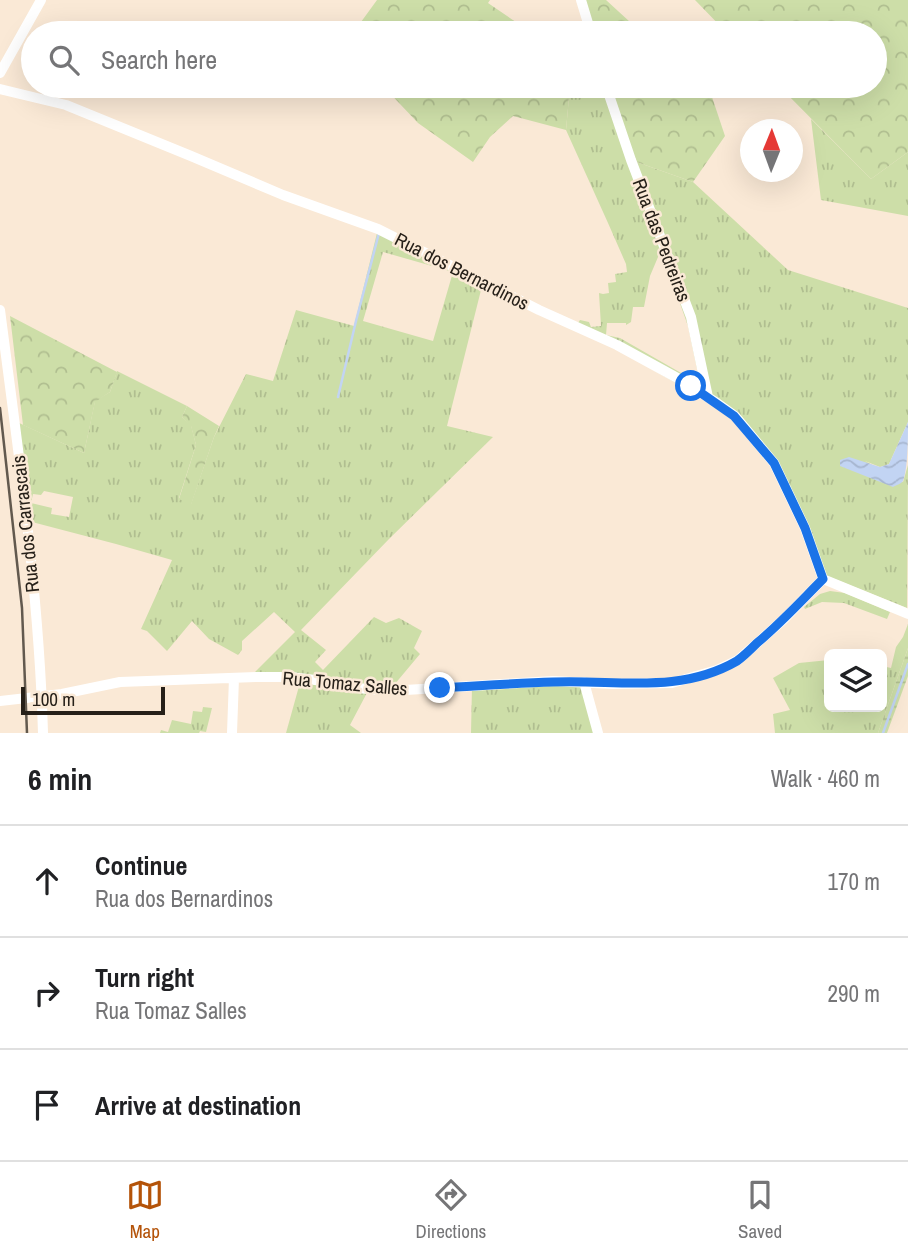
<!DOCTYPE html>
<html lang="en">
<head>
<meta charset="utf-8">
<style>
  :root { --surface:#fff; --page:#f6f6f6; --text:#202124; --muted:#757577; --line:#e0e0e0; --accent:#b45309 }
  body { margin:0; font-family:"Archivo Narrow",sans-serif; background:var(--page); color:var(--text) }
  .controls { position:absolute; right:21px; bottom:21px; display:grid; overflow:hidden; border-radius:10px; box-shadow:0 7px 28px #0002 }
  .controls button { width:63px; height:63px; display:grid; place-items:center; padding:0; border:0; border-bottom:2px solid var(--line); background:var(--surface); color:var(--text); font:35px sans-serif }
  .compass { position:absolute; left:740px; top:119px; width:63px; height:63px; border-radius:50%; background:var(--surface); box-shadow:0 7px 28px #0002; rotate:1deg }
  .scale { position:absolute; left:21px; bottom:18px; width:144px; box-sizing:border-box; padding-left:7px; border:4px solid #262019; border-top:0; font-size:19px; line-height:24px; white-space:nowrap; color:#262019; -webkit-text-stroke:5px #fae9d6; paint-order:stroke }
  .stop { position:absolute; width:21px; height:21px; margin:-16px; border:5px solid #1a73e8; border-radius:50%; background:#fff }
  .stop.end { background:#1a73e8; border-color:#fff; box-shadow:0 2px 7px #0008 }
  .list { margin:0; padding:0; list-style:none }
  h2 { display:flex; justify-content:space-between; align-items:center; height:91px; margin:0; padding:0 28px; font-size:30px }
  h2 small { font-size:23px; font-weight:400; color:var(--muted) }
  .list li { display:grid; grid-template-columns:46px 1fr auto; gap:21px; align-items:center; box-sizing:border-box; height:112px; padding:0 28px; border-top:2px solid var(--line) }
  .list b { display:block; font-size:26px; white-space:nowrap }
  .list p { margin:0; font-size:23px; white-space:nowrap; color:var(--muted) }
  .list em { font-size:23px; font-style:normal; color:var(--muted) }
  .icon { flex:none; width:38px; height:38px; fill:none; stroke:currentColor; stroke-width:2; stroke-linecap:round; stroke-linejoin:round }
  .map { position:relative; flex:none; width:908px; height:733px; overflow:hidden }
  .search { position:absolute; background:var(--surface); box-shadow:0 7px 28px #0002; left:21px; right:21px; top:21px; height:77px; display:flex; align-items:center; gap:18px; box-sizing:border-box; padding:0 24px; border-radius:38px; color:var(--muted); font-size:26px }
  .sheet { height:427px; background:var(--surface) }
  nav { display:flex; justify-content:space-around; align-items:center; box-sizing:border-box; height:98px; border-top:2px solid var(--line); background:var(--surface); font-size:19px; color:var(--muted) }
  nav a { display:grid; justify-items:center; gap:4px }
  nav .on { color:var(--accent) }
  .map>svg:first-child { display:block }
  .grass { fill:url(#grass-tufts); fill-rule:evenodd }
  .forest { fill:url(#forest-crowns) }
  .wetland { fill:url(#wetland-marsh) }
  .water { fill:url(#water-waves) }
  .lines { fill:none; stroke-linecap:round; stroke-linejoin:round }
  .stream { stroke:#c2d4f3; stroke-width:2.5 }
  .street { stroke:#fff; stroke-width:10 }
  .rail { stroke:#62594e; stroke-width:2.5 }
  .route { stroke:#1a73e8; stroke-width:9 }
  .labels { text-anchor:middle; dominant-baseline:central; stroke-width:5; stroke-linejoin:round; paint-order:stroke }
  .street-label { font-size:19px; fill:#262019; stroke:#fae9d6 }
</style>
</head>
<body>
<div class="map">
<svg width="908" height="733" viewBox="0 0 908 733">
  <defs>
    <pattern id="grass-tufts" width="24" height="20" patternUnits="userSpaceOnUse" patternTransform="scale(1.75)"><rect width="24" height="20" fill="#cddea8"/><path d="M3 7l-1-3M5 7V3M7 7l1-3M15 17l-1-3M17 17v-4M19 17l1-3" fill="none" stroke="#b0be90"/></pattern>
    <pattern id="forest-crowns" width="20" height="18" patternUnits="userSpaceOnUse" patternTransform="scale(1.75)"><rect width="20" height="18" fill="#cddea8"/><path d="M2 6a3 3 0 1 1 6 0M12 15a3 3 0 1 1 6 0" fill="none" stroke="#b0be90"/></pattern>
    <pattern id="wetland-marsh" width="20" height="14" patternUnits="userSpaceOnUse" patternTransform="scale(1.75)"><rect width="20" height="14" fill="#cddea8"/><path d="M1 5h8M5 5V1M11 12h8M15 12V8" fill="none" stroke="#b0be90"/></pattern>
    <pattern id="water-waves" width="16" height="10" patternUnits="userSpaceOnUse" patternTransform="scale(1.75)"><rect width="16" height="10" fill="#c2d4f3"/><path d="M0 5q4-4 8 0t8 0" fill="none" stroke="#a7b6d0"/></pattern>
  </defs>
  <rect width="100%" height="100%" fill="#fae9d6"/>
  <path class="grass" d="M570,86h36l25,74 62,22 95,88 120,38v114l-19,42 -9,3 -15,-6 38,21 5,-17 -1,143 -80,-32 -53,-113 -40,-47 -158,-90 4,-6 9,2 2,5 10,-1 -2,-33 4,1 6,-1 -1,-10 8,-1 -1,-8 12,-2 -1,-8 -18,-41 -42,-93zM661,250l27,76 11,52 -4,3 -75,-43 -14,-3 1,-12h19v2l5,-3 2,-15h11l6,-31z
    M811,119l60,60 37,-27v64l-87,-16z
    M378,229l105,53 -36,144 46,11 -104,102 -88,91 25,20 -11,12 8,8 51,-53 12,6 13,-5 23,13 -8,17 6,6 -31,37 -20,-2 -19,36 11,8h-75l15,-54 -51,-2 45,-45 -21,-20 -32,29v9l-4,5 -29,-16 -17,-18 -25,30 -20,-20 -6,-2 31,-69 -56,-16 -84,-22 -15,-100 67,31 11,-52 15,-9 7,-21 70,35 -5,11 9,8 5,20 -17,53 12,6 23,-67 32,-63 27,7 23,-71 58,16zM383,252l70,20 -20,69 -70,-20zM44,491l29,6 -4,20 -18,-3 1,-6 -21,-5 2,-9 8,1z
    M830,591l15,2 45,19 -3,7 -43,-16 -22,-1 -17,7 -1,-2 16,-13z
    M908,624v24l-30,85h-103l-2,-19 17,-4 -17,-32 26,-15 30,-3v47h53v-41l9,2 5,-21 7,-10z
    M584,682l14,51h-127l1,-47z
    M203,707l9,1 -6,24 -6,-1 -1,2h-39l1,-3 7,2 4,-12 19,4 2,-13 9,1z"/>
  <path class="forest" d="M377,0h113l-2,3 44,30h-179z
    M582,0h24l36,33h-51z
    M695,0h213v152l-37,27 -92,-93h96v-53h-148z
    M383,86h187l-4,44 -53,-14 -23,21 -17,25 -55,-39z
    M606,86h93l13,11 13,39 -32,46 -62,-22z
    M10,316l107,56 -7,20 -15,10 -11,51 -61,-28z
    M187,406l32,20 -5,11 -23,68 -12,-6 17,-54 -5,-19 -9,-9z"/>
  <path class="wetland" d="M908,648v28l-21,57h-9z"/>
  <path class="water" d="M908,422c0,15 0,47 -5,59 -2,3 -7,4 -10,6l-53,-21v-6l9,-3 31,10 9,-3z"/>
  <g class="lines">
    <path class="stream" d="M338,397l18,-76 23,-88
      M883,733l25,-69"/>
    <path class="street" d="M581,0l10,33
      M0,73l41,-73
      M606,86l25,74 60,157 17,80
      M0,89l66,16 125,51 92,39 95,34 161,81 78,35 64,35 36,23 18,13 39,47 31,65 18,51
      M0,310c18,140 39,281 43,423
      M823,579l85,35
      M584,682l14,51
      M0,701l62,-7 58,-12 136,-5h35l32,4 35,7 31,3 164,-10 60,3 59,-1 45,-13 21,-10 46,-41 39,-40
      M232,733l2,-55"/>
    <path class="rail" d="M0,408l22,200 5,125"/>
  </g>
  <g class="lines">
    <path class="route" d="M440,688c38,-2 75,-5 113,-6 63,-3 125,13 184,-21 7,-5 14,-12 20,-18 24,-20 44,-42 66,-64l-18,-51 -31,-65 -40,-47 -43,-30"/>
  </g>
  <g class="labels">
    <g class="street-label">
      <text transform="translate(662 240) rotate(69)">Rua das Pedreiras</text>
      <text transform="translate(462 271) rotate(27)">Rua dos Bernardinos</text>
      <text transform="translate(25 524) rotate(-96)">Rua dos Carrascais</text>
      <text transform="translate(345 683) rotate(5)">Rua Tomaz Salles</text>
    </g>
  </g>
</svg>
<div class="controls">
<button><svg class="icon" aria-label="layers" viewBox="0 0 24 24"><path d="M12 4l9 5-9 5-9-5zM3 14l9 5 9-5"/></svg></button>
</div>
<svg class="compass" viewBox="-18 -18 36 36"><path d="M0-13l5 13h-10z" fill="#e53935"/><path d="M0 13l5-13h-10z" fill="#757577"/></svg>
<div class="scale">100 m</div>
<div class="stop" style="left:691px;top:386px"></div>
<div class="stop end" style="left:440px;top:688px"></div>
<div class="search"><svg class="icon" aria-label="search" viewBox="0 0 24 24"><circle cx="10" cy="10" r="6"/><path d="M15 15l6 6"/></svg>Search here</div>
</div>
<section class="sheet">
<h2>6 min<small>Walk · 460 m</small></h2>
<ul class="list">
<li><svg class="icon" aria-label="ahead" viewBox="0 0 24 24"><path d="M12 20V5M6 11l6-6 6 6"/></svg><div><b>Continue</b><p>Rua dos Bernardinos</p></div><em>170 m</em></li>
<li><svg class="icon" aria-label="right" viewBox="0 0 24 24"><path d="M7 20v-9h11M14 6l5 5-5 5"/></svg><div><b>Turn right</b><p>Rua Tomaz Salles</p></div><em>290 m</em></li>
<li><svg class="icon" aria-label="arrive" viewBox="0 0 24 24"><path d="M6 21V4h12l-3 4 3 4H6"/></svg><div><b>Arrive at destination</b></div></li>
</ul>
</section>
<nav>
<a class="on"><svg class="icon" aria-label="map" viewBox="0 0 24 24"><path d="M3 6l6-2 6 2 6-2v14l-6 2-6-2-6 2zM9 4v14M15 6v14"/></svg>Map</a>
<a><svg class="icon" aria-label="directions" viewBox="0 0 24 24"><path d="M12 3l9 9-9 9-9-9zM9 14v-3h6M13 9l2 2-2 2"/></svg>Directions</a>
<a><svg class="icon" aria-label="saved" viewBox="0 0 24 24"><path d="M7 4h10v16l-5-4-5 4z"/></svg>Saved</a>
</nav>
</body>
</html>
